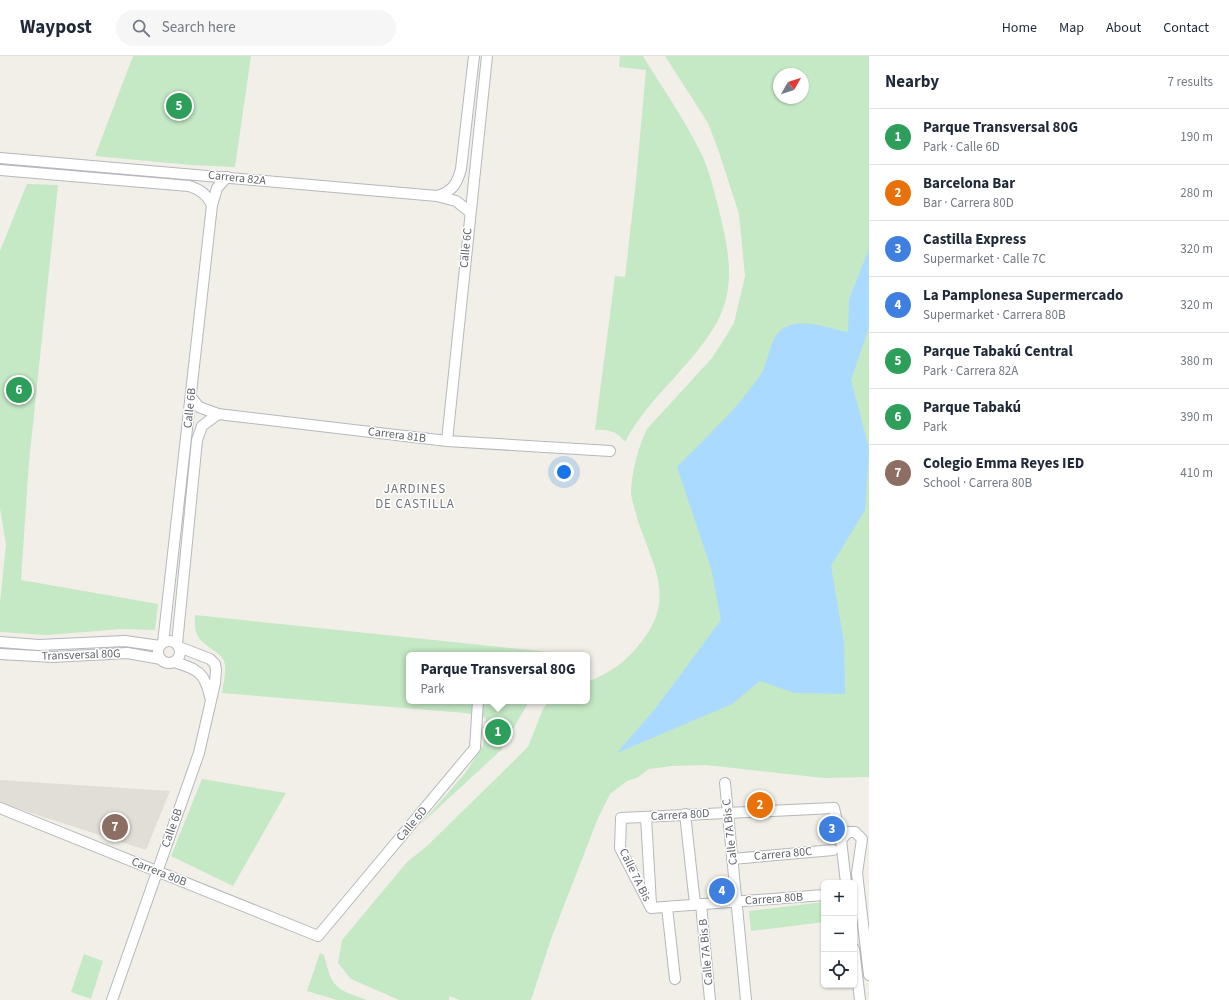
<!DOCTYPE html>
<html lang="en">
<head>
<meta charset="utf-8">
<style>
  :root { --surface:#fff; --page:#f6f6f7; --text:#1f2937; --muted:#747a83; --line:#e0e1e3; --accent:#ea580c }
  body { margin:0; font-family:"Source Sans 3",sans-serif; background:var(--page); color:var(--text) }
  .controls { position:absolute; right:12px; bottom:12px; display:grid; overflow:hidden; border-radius:6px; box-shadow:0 1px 3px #0004 }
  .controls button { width:36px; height:36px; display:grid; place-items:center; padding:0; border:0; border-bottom:1px solid var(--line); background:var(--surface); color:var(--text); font:20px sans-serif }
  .compass { position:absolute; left:773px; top:12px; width:36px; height:36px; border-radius:50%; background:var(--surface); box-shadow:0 1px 3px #0004; rotate:51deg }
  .you { position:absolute; left:564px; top:416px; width:14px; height:14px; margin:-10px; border:3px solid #fff; border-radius:50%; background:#1a73e8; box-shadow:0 0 0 6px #1a73e833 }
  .badge { display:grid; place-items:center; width:26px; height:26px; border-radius:50%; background:var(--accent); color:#fff; font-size:13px; font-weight:700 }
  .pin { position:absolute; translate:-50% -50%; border:2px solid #fff; box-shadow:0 1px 4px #0006 }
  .popup { position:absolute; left:406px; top:596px; width:184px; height:52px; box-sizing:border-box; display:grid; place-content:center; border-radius:6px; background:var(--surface); filter:drop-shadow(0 1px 3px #0005); font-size:13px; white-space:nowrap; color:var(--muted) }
  .popup b { font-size:15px; color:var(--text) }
  .popup::after { content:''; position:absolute; left:50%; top:100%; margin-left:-8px; border:8px solid transparent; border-top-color:var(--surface) }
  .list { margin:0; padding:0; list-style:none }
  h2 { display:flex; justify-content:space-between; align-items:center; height:52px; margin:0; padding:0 16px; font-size:17px }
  h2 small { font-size:13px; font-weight:400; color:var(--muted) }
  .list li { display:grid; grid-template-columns:26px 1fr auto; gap:12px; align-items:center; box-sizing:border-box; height:56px; padding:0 16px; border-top:1px solid var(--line) }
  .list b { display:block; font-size:15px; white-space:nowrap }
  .list p { margin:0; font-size:13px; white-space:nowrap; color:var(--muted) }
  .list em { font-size:13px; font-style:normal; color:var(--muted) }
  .icon { flex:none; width:22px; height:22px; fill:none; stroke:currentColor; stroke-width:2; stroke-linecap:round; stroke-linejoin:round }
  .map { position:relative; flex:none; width:869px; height:944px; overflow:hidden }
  header { display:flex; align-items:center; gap:24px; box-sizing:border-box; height:56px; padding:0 20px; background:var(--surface); border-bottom:1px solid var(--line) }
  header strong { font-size:19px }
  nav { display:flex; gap:22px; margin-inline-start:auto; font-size:14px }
  .search { width:280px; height:36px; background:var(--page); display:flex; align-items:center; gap:10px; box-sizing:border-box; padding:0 14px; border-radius:22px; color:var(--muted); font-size:15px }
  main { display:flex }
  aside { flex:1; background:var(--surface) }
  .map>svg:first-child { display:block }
  .education { fill:#e1ded6 }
  .green { fill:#c5e8c5; fill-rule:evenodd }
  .water { fill:#aadaff }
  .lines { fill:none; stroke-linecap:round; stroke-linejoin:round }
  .street-casing { stroke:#b5b8bc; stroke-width:12 }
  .street { stroke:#fff; stroke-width:10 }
  .labels { text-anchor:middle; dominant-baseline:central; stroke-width:3; stroke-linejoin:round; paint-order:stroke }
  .street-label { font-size:12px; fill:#5f6368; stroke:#fff }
  .neighbourhood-label { font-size:13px; letter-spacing:1px; fill:#70757a; stroke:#fff }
</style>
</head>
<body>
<header>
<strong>Waypost</strong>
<div class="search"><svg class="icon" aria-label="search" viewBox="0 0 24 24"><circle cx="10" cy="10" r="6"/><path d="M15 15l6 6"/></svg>Search here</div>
<nav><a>Home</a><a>Map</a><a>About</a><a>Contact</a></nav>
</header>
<main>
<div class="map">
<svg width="869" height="944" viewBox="0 0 869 944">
  <rect width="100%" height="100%" fill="#f1efe8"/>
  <path class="education" d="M0,724l170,11 -24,59 -146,-47z"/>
  <path class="green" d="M133,0h118l-16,111 -44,-2 -96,-9z
    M620,0h23c20,33 42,64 59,99 8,18 12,36 17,55 9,37 18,76 -2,112 -25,45 -68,74 -92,120 -8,-11 -18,-13 -30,-12l20,-154 10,1 11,-96 10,-111 -27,-3z
    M665,0h204v721l-45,1 -118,-13 -34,1 -23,3 -12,9 -10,3 -17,13 -12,24 -47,121 -20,61h-71l-11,-4v4h-50l-48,-21 -13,-16 4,-23 65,-78 20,-16 101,-99 15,-38 6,-8h38v-19c24,-9 40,-21 55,-41 34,-43 11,-75 -4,-120 -2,-9 -7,-21 -7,-30 1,-20 7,-44 16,-62l65,-71 11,-17 11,-18 11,-47 -6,-62 -20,-62 -11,-29zM779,18h24v24h-24z
    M27,128l31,1 -29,277 -8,118 137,24 -3,26 -34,-1 -74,6 -47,-3v-30l6,-57 -6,-37v-257z
    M195,559l382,40h-168v46h120l-28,49 -80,74 45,-52 17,-26 3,-28 -21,-5 -243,-20c1,-9 4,-19 3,-28 -1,-14 -23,-17 -28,-31 -3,-6 -2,-13 -2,-19z
    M202,723l84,14 -53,93 -62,-30z
    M824,846v20l-73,9 -2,-20z
    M320,897l4,2c8,33 11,34 43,45h-30l-30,-9z
    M84,898l19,7 -12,38 -20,-7z"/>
  <path class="water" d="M869,193v78l-18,53 18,69 -4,61 -34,56 13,77 1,51 -50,-1 -35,-12 -28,23 -115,49 38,-44 66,-89 -10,-52 -34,-101c29,-30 61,-58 84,-93 9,-14 8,-39 25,-47 19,-9 43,2 62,5l1,-33z"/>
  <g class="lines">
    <defs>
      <path id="street" d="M0,102l437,38 19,5 14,11
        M0,114l189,16c12,4 17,8 23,19
        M437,140c15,-4 20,-12 24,-27l13,-113
        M191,341l8,10 19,7 229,27 163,10
        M447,385l40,-385
        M158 596a11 11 0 1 1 22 0a11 11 0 1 1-22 0Z
        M0,586l39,3 86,-4 35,5
        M163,587l49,-438 5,-17 10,-11
        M177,588l20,-204 5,-14 16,-12
        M0,598l53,3 74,-4 34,6
        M174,606c23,7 31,10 36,35
        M725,727l21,217
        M0,752l318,128 157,-188 3,-47
        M685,758l10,90
        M646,761l5,87
        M841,784l7,-8h7l7,7 -5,34 12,102
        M732,803l101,-9
        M701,848l9,96
        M667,851l8,72
        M651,852l-31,-60 1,-30 213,-10 7,32 5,43
        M651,852l173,-13
        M854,893l6,51
        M112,944l87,-247 16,-70 1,-13 -1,-6 -5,-5 -31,-12"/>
    </defs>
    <use href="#street" class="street-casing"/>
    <use href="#street" class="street"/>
  </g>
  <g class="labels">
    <g class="street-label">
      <text transform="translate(237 122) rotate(6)">Carrera 82A</text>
      <text transform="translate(466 192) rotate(-84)">Calle 6C</text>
      <text transform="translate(190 352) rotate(-84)">Calle 6B</text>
      <text transform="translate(397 379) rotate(7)">Carrera 81B</text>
      <text transform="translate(81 599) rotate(-2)">Transversal 80G</text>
      <text transform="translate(680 759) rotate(-3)">Carrera 80D</text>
      <text transform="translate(412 768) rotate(-50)">Calle 6D</text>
      <text transform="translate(172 772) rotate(-70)">Calle 6B</text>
      <text transform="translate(730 776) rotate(-96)">Calle 7A Bis C</text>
      <text transform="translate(783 798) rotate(-5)">Carrera 80C</text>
      <text transform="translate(159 816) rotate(22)">Carrera 80B</text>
      <text transform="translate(635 819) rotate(64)">Calle 7A Bis</text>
      <text transform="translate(774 843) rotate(-4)">Carrera 80B</text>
      <text transform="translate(706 896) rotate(-95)">Calle 7A Bis B</text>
    </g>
    <g class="neighbourhood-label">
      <text x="415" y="433">JARDINES<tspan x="415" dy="15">DE CASTILLA</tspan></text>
    </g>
  </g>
</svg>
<div class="controls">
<button>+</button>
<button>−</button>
<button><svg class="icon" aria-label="locate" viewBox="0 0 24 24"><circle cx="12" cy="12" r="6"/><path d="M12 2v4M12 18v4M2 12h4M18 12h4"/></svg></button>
</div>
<svg class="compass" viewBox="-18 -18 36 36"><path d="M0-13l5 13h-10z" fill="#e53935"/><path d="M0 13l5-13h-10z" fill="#747a83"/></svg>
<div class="you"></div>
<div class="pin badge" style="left:498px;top:676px;background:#2e9e5b">1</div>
<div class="popup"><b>Parque Transversal 80G</b>Park</div>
<div class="pin badge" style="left:760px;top:749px;background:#e8710a">2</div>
<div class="pin badge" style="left:832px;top:773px;background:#3f7fe0">3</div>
<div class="pin badge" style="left:722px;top:835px;background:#3f7fe0">4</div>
<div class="pin badge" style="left:179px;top:50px;background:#2e9e5b">5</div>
<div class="pin badge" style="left:19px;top:334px;background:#2e9e5b">6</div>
<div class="pin badge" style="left:115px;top:771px;background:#8d6e63">7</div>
</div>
<aside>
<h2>Nearby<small>7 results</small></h2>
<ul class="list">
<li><span class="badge" style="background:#2e9e5b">1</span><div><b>Parque Transversal 80G</b><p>Park · Calle 6D</p></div><em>190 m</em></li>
<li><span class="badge" style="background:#e8710a">2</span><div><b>Barcelona Bar</b><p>Bar · Carrera 80D</p></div><em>280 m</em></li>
<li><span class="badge" style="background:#3f7fe0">3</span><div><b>Castilla Express</b><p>Supermarket · Calle 7C</p></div><em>320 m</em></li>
<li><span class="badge" style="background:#3f7fe0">4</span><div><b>La Pamplonesa Supermercado</b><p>Supermarket · Carrera 80B</p></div><em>320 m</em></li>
<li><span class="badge" style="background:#2e9e5b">5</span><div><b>Parque Tabakú Central</b><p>Park · Carrera 82A</p></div><em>380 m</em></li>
<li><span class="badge" style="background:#2e9e5b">6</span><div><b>Parque Tabakú</b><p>Park</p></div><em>390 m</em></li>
<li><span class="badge" style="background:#8d6e63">7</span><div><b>Colegio Emma Reyes IED</b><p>School · Carrera 80B</p></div><em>410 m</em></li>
</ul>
</aside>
</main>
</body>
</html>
